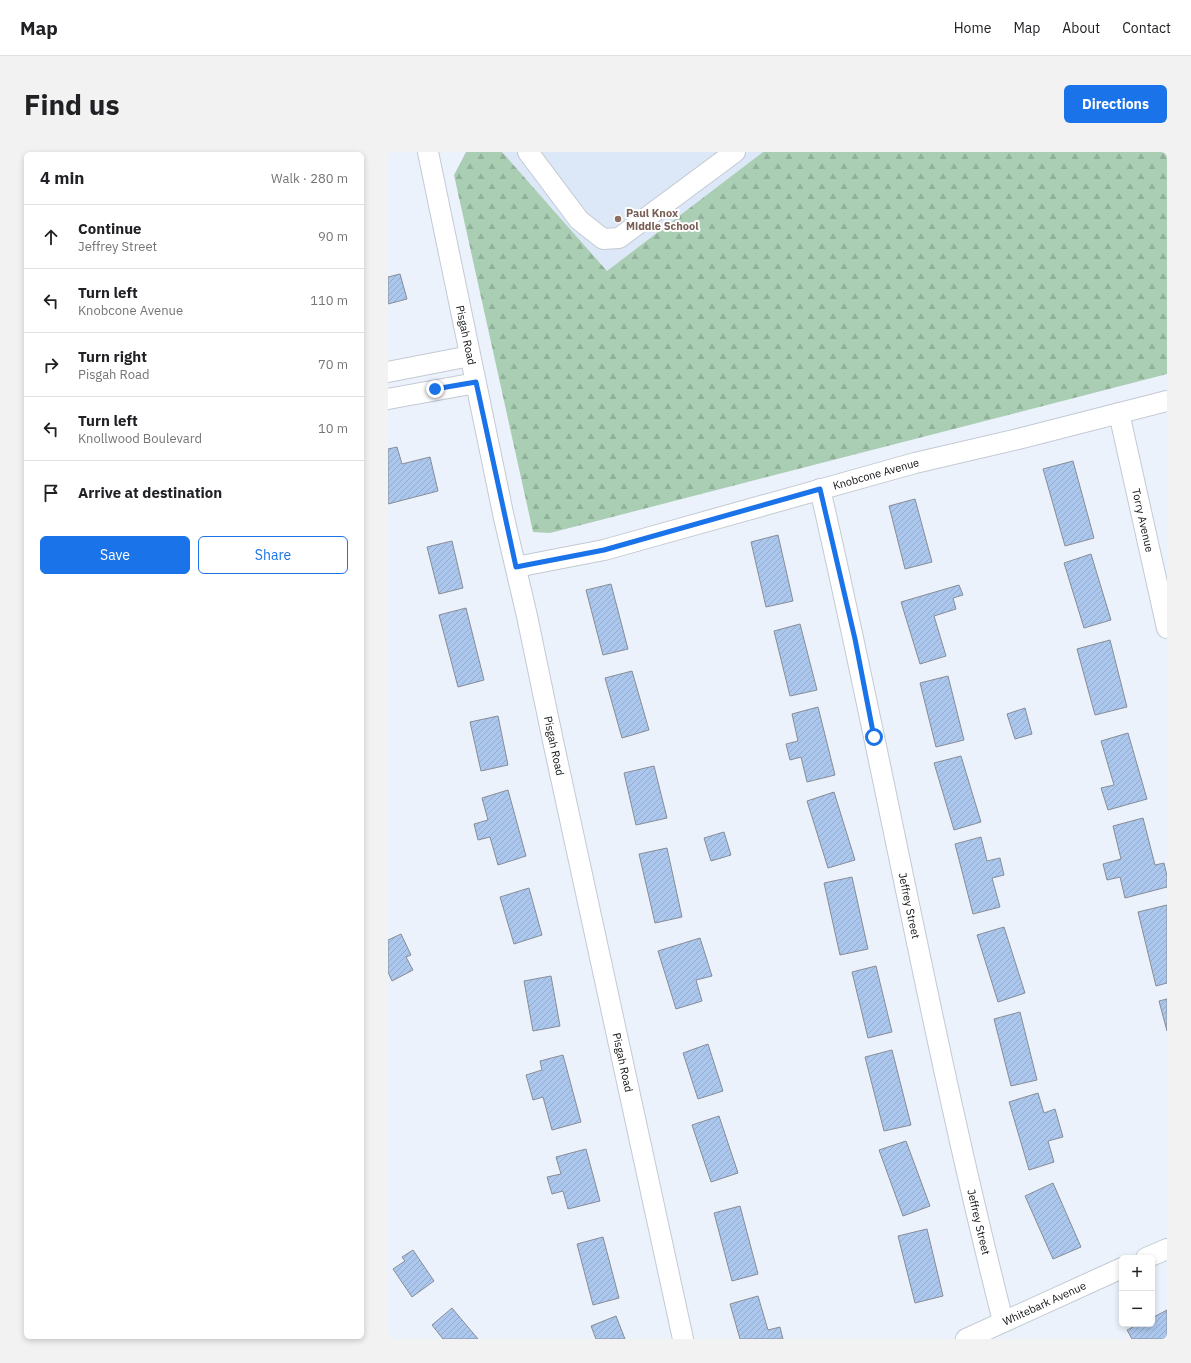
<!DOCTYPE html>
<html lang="en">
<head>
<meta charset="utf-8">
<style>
  :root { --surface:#fff; --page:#f2f2f2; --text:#202124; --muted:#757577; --line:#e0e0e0; --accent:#1a73e8 }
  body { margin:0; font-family:"IBM Plex Sans",sans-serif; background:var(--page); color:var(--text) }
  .controls { position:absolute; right:12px; bottom:12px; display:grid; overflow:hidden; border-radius:6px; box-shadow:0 2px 6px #0003 }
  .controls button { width:36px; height:36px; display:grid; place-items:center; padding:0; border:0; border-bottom:1px solid var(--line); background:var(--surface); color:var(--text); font:20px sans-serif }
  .stop { position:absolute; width:12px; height:12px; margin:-9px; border:3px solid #1a73e8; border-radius:50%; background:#fff }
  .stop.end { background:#1a73e8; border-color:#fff; box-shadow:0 1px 4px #0008 }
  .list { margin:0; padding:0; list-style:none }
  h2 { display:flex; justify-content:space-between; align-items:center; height:52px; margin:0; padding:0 16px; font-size:17px }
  h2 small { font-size:13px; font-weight:400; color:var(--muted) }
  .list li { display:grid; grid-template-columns:26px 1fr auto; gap:12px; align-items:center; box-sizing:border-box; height:64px; padding:0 16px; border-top:1px solid var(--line) }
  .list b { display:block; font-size:15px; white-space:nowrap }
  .list p { margin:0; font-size:13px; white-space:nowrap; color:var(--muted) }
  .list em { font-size:13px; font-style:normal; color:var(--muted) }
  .actions { display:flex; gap:8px; padding:12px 16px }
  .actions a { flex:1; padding:9px 0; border:1px solid var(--accent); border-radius:6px; text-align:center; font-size:14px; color:var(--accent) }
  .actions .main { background:var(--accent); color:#fff }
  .icon { flex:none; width:22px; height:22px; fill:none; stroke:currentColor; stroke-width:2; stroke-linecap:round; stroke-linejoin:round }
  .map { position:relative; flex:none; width:779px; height:1187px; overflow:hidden; border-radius:6px }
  header { display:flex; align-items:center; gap:24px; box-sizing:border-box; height:56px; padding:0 20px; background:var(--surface); border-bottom:1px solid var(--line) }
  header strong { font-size:19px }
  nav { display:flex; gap:22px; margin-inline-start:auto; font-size:14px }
  .intro { display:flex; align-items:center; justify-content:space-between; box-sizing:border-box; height:96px; padding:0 24px }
  h1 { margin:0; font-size:28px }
  .button { padding:10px 18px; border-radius:6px; background:var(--accent); color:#fff; font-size:14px; font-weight:700 }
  main { display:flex; gap:24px; padding:0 24px }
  aside { flex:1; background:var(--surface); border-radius:6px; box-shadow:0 2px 6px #0003 }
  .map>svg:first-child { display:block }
  .built { fill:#dce7f7 }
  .forest { fill:url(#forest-firs) }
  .building { fill:url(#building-hatch); stroke:#878d96 }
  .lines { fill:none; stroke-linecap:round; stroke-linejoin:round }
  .minor-casing { stroke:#c3cad3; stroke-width:22 }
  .minor { stroke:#fff; stroke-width:20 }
  .route { stroke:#1a73e8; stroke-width:5 }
  .education-dot { fill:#8d6e63; stroke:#fefefe; stroke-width:1.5 }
  .labels { text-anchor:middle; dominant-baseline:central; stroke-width:4; stroke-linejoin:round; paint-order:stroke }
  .education-label { font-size:11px; font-weight:bold; fill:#785e54; stroke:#fefefe; text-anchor:start }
  .street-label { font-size:11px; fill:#0e1013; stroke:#fefefe }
</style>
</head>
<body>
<header>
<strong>Map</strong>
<nav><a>Home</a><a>Map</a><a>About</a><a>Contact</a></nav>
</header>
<div class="intro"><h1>Find us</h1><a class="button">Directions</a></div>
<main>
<aside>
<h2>4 min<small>Walk · 280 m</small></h2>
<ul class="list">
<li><svg class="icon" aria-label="ahead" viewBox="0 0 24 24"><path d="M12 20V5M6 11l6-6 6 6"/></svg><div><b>Continue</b><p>Jeffrey Street</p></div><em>90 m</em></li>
<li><svg class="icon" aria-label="left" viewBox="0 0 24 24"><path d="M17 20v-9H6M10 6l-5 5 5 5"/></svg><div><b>Turn left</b><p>Knobcone Avenue</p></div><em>110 m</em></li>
<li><svg class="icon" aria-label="right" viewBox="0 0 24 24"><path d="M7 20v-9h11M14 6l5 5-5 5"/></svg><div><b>Turn right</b><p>Pisgah Road</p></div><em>70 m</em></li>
<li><svg class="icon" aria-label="left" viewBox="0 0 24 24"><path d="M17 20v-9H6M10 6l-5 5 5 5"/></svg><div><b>Turn left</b><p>Knollwood Boulevard</p></div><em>10 m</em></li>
<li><svg class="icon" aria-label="arrive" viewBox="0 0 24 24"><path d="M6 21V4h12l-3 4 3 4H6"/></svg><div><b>Arrive at destination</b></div></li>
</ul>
<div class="actions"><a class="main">Save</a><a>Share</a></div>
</aside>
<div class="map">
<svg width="779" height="1187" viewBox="0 0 779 1187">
  <defs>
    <pattern id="forest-firs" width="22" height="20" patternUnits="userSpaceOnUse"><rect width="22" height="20" fill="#aaceb3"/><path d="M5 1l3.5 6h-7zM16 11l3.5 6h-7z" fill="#91b099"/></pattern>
    <pattern id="building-hatch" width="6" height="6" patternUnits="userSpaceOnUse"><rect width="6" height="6" fill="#acc7ee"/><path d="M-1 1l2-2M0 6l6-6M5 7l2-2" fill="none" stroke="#93aacb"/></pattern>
  </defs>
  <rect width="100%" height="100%" fill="#ebf2fb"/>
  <path class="built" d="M114,0h261l-156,119z"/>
  <path class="forest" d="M78,0h36l105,119 156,-119h404v222l-617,159 -17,-1 -79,-357z"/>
  <path class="building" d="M12,122l7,25 -19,5v-27z
    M9,295l5,17 28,-7 8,34 -50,13v-55z
    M685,309l21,77 -29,8 -22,-77z
    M527,347l17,63 -27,7 -16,-63z
    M390,383l15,66 -27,6 -15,-65z
    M64,389l11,47 -24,6 -12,-47z
    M703,402l20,66 -27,8 -20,-65z
    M223,432l17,65 -25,6 -17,-65z
    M571,433l4,10 -10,3 3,11 -22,7 12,40 -26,8 -19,-62z
    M78,456l18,72 -26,7 -19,-72z
    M412,472l17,66 -27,6 -16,-65z
    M722,488l17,67 -32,8 -18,-66z
    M244,519l17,59 -27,8 -17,-60z
    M560,524l16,64 -28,7 -16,-64z
    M430,555l17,68 -28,7 -6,-25 -11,3 -4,-16 12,-3 -6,-27z
    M637,556l7,26 -17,5 -8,-25z
    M110,564l10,49 -27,6 -11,-49z
    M740,581l19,66 -39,11 -7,-22 13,-3 -13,-44z
    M573,604l20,66 -27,8 -20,-67z
    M266,614l13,52 -31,7 -12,-52z
    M120,638l18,66 -28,9 -8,-28 -12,3 -4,-16 14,-4 -6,-22z
    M446,640l21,68 -27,8 -21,-67z
    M755,666l12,47 9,-2 3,13v11l-42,11 -5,-21 -13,3 -4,-16 18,-5 -8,-33z
    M336,680l7,23 -20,6 -7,-23z
    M593,685l6,24 13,-3 4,17 -12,3 8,29 -27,7 -18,-70z
    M279,696l15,69 -27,6 -16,-69z
    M464,725l16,72 -28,6 -16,-72z
    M141,736l13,47 -28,9 -14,-47z
    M779,753v78l-11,3 -18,-74z
    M616,775l21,66 -27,9 -21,-67z
    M13,782l10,21 -5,2 7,13 -21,11 -4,-9v-32z
    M312,786l12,38 -16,4 6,21 -26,8 -18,-58z
    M488,814l16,66 -24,6 -16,-66z
    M163,824l9,50 -27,5 -9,-50z
    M779,847v32l-8,-30z
    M632,860l17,68 -26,6 -17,-67z
    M320,892l15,47 -25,8 -15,-46z
    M504,898l19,75 -27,6 -19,-74z
    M175,903l18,67 -29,8 -9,-33 -10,3 -7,-25 16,-5 -2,-9z
    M650,941l6,20 11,-4 8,28 -15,4 6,21 -25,8 -20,-68z
    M331,964l19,57 -27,9 -19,-57z
    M518,989l24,65 -27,10 -24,-66z
    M198,997l14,52 -32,8 -5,-18 -11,3 -5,-17 14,-3 -5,-17z
    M665,1031l28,64 -28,12 -28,-63z
    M352,1054l18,68 -26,7 -18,-68z
    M539,1077l16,67 -28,7 -17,-67z
    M215,1085l16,61 -26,7 -16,-61z
    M25,1098l21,31 -22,16 -19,-28 12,-8 -3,-4z
    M370,1144l10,34 12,-3 3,12h-43l-10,-35z
    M64,1156l26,31h-35l-11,-14z
    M779,1158v29h-35l-5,-9 12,-6h13v-6z
    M228,1164l9,23h-29l-5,-13z"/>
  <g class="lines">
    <defs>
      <g id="minor">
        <path id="s1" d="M40,0l76,366 23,98 26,125 130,598"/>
        <path d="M140,0l51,68 24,19 16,-1 116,-86"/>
        <path d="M0,220l82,-16"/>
        <path d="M0,247l88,-16"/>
        <path id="s2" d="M731,261l48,215"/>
        <path id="s3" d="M432,337c64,277 113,557 183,832"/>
        <path id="s4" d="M128,415l88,-17 311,-87 107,-25 145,-37"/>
        <path d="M758,1106l21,-9"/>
        <path id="s5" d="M578,1187l156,-71"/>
      </g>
    </defs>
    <use href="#minor" class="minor-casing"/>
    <use href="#minor" class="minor"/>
  </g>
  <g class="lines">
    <path class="route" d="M47,237l41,-7 40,185 88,-17 216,-61 35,150 19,98"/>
  </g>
  <circle class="education-dot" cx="230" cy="67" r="4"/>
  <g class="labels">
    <g class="education-label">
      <text x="238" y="61">Paul Knox<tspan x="238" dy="13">Middle School</tspan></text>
    </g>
    <g class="street-label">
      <text stroke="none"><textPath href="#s1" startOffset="187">Pisgah Road</textPath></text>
      <text stroke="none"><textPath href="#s4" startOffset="372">Knobcone Avenue</textPath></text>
      <text stroke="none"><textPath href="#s2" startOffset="110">Torry Avenue</textPath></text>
      <text stroke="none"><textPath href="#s1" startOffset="607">Pisgah Road</textPath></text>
      <text stroke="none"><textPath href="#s3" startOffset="426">Jeffrey Street</textPath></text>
      <text stroke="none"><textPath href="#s1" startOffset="931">Pisgah Road</textPath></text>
      <text stroke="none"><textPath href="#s3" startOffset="750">Jeffrey Street</textPath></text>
      <text stroke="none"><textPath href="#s5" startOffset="86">Whitebark Avenue</textPath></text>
    </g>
  </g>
</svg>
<div class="controls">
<button>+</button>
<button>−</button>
</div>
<div class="stop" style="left:486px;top:585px"></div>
<div class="stop end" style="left:47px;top:237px"></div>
</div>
</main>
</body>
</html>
